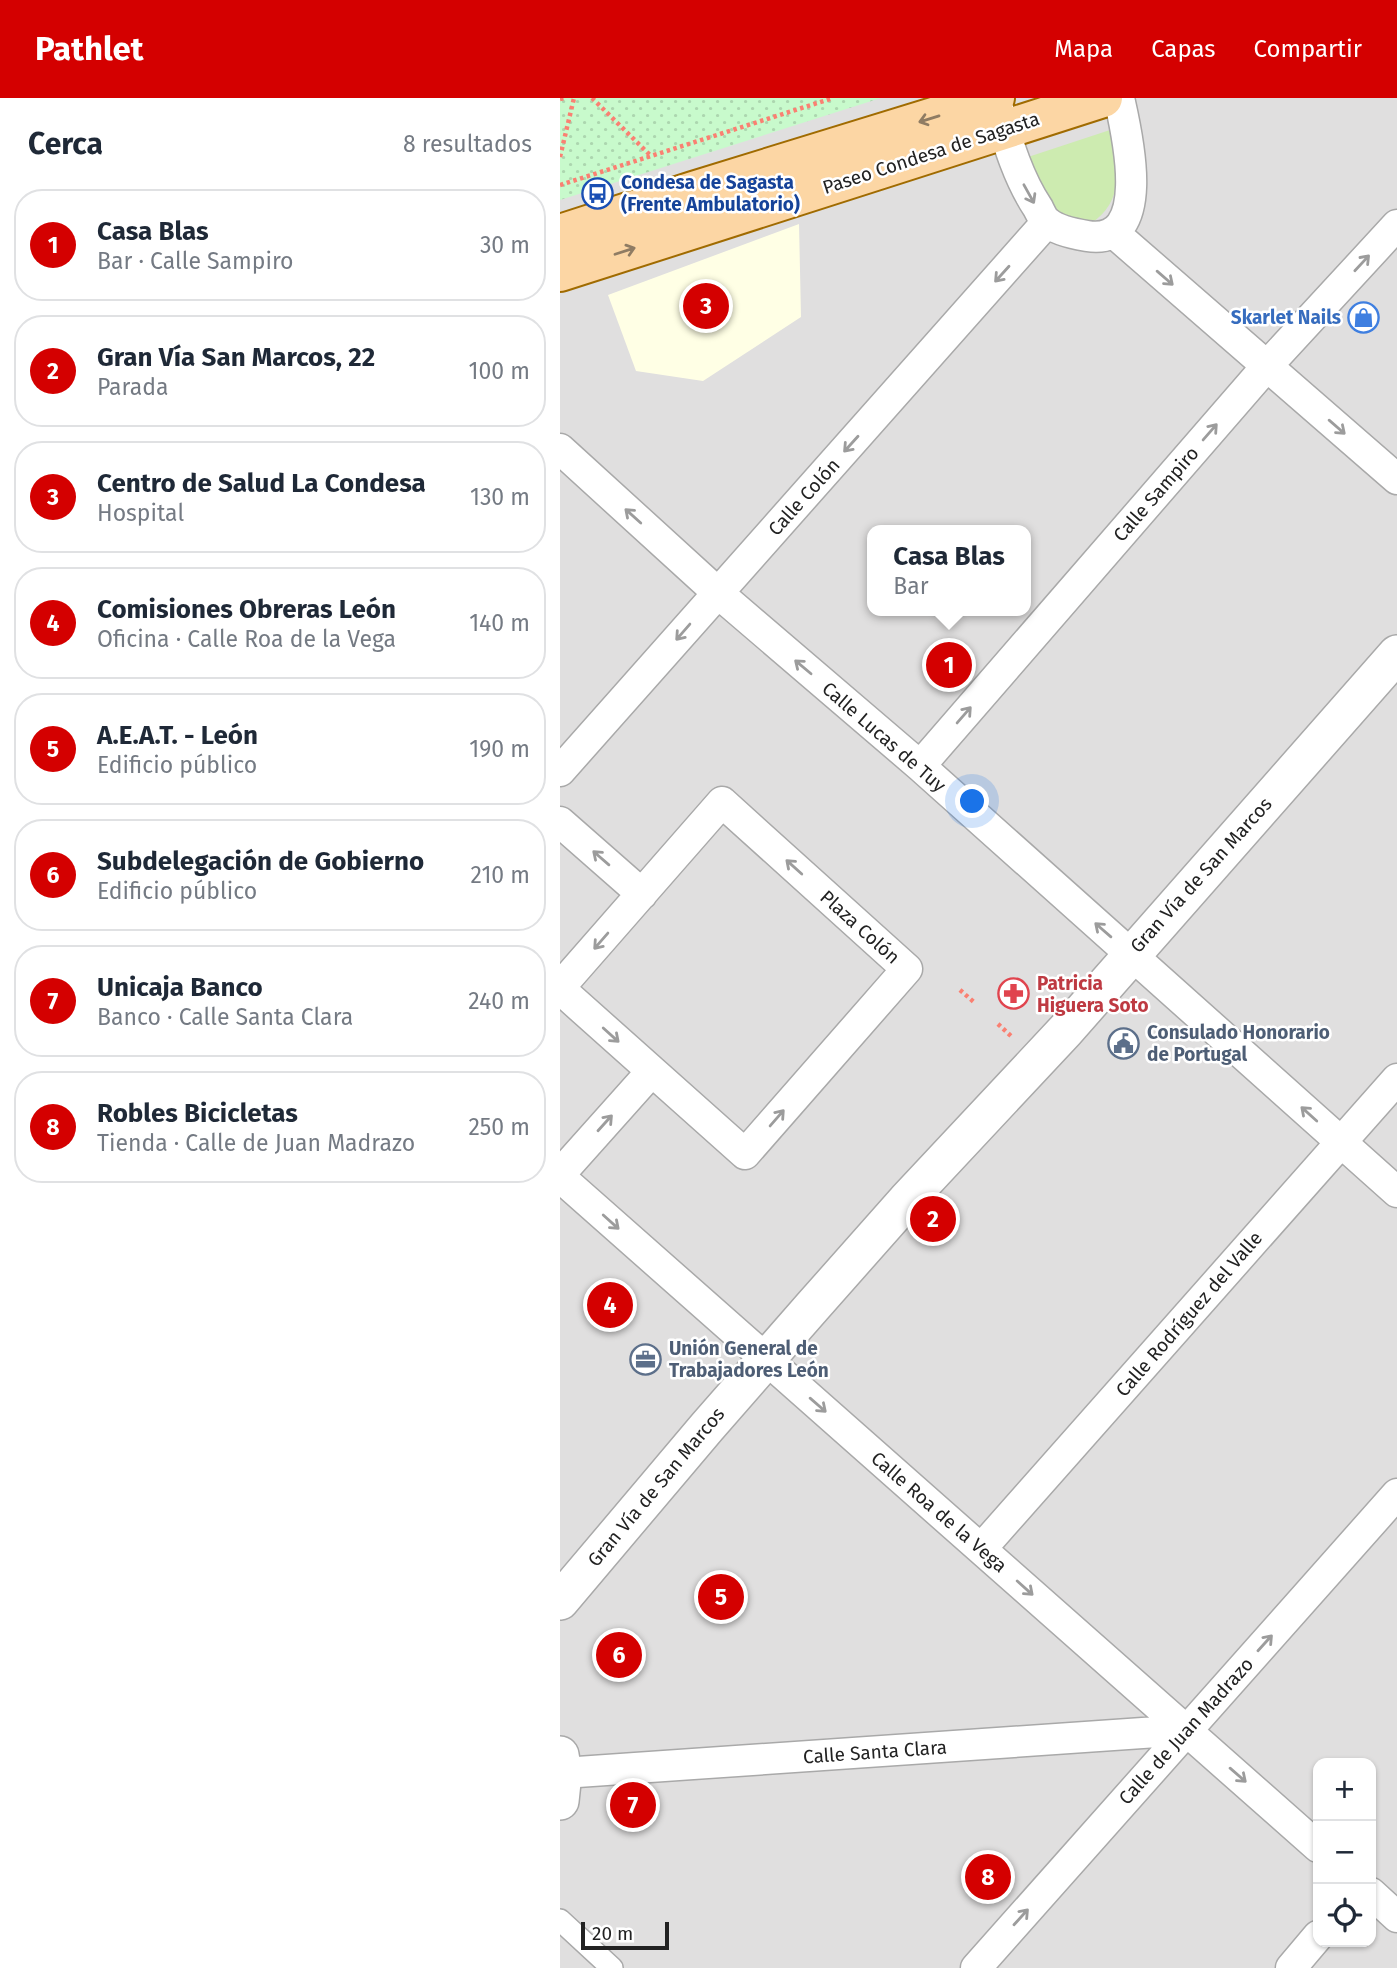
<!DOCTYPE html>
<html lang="es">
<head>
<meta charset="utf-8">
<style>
  :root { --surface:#fff; --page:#f2f2f3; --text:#1f2937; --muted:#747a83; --line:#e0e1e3; --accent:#d40000 }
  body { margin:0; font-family:"Fira Sans",sans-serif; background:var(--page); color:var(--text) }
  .controls { position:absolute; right:21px; bottom:21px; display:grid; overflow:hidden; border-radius:14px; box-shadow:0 2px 5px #0004 }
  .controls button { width:63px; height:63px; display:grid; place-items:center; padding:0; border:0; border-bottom:2px solid var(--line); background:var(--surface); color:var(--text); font:35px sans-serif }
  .scale { position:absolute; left:21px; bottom:18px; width:88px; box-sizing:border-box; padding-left:7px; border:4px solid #222; border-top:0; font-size:19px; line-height:24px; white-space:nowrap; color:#222; -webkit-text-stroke:5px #fff; paint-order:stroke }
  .you { position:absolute; left:413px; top:704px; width:24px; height:24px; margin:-18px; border:5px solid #fff; border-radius:50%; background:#1a73e8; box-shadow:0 0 0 10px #1a73e833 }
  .badge { display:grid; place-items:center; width:46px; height:46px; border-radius:50%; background:var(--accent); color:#fff; font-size:23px; font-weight:700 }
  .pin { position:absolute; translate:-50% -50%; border:4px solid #fff; box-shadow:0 2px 7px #0006 }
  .popup { position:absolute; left:307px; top:427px; width:164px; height:91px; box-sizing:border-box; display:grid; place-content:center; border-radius:14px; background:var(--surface); filter:drop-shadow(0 2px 5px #0005); font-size:23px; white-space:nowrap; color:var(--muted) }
  .popup b { font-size:26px; color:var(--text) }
  .popup::after { content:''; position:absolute; left:50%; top:100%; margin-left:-14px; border:14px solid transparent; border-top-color:var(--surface) }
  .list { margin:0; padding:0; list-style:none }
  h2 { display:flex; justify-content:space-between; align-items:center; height:91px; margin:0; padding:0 28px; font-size:30px }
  h2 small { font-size:23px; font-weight:400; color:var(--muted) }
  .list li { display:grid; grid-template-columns:46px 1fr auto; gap:21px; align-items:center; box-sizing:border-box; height:112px; margin:0 14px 14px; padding:0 14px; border:2px solid var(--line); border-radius:28px }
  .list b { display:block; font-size:26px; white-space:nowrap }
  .list p { margin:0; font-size:23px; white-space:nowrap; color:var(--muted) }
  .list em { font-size:23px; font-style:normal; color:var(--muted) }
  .icon { flex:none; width:38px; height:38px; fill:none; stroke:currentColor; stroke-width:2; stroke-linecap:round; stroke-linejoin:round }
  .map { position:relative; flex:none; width:837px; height:1870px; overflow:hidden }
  header { display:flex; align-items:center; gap:42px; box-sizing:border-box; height:98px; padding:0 35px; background:var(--accent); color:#fff }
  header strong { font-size:33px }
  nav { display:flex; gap:38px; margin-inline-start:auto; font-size:24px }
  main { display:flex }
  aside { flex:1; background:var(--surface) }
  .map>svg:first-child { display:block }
  .residential { fill:#e0dfdf; fill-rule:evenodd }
  .education { fill:#ffffe5 }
  .grass { fill:#cdebb0 }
  .park { fill:url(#park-dots) }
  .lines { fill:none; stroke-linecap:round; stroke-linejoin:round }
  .pedestrian-casing { stroke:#a9a9a9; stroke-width:24 }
  .minor-casing { stroke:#a9a9a9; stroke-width:33 }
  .tertiary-casing { stroke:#a9a9a9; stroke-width:40 }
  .primary-casing { stroke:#a06b00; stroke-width:42 }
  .path { stroke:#fa8072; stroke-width:4.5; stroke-dasharray:3.5 3.5; stroke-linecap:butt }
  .pedestrian { stroke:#fff; stroke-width:21 }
  .minor { stroke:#fff; stroke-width:30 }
  .tertiary { stroke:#fff; stroke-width:37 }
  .primary { stroke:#fcd6a4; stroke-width:38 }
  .oneway { stroke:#8f7c63 }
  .oneway2 { stroke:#9c9c9c }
  .labels { text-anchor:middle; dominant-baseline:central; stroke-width:5; stroke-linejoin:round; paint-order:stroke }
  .street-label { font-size:19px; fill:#222; stroke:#fff }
  .transit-label { font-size:19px; font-weight:bold; fill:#164399; stroke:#fff; text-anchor:start }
  .shop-label { font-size:19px; font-weight:bold; fill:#366cbe; stroke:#fff; text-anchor:end }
  .health-label { font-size:19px; font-weight:bold; fill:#be3a42; stroke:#fff; text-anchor:start }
  .service-label { font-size:19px; font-weight:bold; fill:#4e5e75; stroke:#fff; text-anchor:start }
</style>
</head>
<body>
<header>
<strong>Pathlet</strong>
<nav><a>Mapa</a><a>Capas</a><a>Compartir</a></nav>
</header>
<main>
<aside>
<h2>Cerca<small>8 resultados</small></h2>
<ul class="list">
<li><span class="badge">1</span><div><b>Casa Blas</b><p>Bar · Calle Sampiro</p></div><em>30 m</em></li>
<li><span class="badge">2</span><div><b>Gran Vía San Marcos, 22</b><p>Parada</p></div><em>100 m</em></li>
<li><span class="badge">3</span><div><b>Centro de Salud La Condesa</b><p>Hospital</p></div><em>130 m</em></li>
<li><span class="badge">4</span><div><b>Comisiones Obreras León</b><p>Oficina · Calle Roa de la Vega</p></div><em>140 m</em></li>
<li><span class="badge">5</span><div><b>A.E.A.T. - León</b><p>Edificio público</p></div><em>190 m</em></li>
<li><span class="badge">6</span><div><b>Subdelegación de Gobierno</b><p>Edificio público</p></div><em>210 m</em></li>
<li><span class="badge">7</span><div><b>Unicaja Banco</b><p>Banco · Calle Santa Clara</p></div><em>240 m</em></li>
<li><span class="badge">8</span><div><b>Robles Bicicletas</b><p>Tienda · Calle de Juan Madrazo</p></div><em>250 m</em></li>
</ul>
</aside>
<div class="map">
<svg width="837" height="1870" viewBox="0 0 837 1870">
  <defs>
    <pattern id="park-dots" width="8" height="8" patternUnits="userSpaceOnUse" patternTransform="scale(1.75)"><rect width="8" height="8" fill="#c8facc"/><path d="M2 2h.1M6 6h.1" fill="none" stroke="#acd6af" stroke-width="1.8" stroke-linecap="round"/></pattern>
  </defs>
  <rect width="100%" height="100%" fill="#f2efe9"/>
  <path class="residential" d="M0,0h837v1870h-837zM312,432h154v81h-154zM758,1665h53v179h-53z"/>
  <path class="education" d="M239,126l2,93 -98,64 -67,-10 -28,-76z"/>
  <path class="grass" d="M550,32c8,35 16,71 -20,94l-44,-13 -18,-54z"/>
  <path class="park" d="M0,0h321l-321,102z"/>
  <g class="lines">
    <defs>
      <path id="pedestrian" d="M0,1822l52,48"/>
      <path id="minor" d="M438,11c10,34 20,69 40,99 2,4 5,11 9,14 9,8 28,12 40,14 67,11 40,-103 32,-138
        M554,135l283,246
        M0,351l158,144 202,173 477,426
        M360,668l346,-399 131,-142
        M0,673l487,-549
        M0,724l82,72
        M0,889l162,-185 185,167 -162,185 -185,-165
        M0,1076l92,-103
        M0,1079l758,670
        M421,1451l416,-470
        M3,1675l623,-43
        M811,1795l26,24
        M416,1870l421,-474
        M731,1870l27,-32"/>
      <path id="tertiary" d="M0,1503l147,-174 106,-121 93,-105 160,-171 331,-376
        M0,1657l3,18 -3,28"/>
      <path id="primary" d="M0,136l133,-43 302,-93
        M0,174l543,-174"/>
    </defs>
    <use href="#pedestrian" class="pedestrian-casing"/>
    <use href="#minor" class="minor-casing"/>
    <use href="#tertiary" class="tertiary-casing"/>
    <use href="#primary" class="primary-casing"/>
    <path class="path" d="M32,0l59,58
      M0,1l5,-1
      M0,59l14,-59
      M0,87l273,-87
      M400,892l15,13
      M438,926l13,12"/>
    <use href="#pedestrian" class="pedestrian"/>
    <use href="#minor" class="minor"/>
    <use href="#tertiary" class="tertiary"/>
    <use href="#primary" class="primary"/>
  </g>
  <defs><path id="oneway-shaft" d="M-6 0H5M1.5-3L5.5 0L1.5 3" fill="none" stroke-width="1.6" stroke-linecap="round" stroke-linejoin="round" transform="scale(1.75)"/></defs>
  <g class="oneway">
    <use href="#oneway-shaft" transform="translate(369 21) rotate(163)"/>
    <use href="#oneway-shaft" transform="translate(65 153) rotate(-18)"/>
  </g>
  <g class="oneway2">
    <use href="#oneway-shaft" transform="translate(469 96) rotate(61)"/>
    <use href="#oneway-shaft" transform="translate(802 165) rotate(-47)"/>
    <use href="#oneway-shaft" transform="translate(442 176) rotate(132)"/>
    <use href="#oneway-shaft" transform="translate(605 180) rotate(41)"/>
    <use href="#oneway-shaft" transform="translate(777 329) rotate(41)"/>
    <use href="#oneway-shaft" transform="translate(650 334) rotate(-49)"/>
    <use href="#oneway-shaft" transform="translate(291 346) rotate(132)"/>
    <use href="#oneway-shaft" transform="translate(73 418) rotate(-138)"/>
    <use href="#oneway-shaft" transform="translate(123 534) rotate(131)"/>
    <use href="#oneway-shaft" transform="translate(243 569) rotate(-140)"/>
    <use href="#oneway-shaft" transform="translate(404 617) rotate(-49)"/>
    <use href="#oneway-shaft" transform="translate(41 760) rotate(-139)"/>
    <use href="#oneway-shaft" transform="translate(234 769) rotate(-138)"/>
    <use href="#oneway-shaft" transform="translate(543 832) rotate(-139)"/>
    <use href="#oneway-shaft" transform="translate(41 843) rotate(131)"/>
    <use href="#oneway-shaft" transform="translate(51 937) rotate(42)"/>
    <use href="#oneway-shaft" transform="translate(749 1016) rotate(-138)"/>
    <use href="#oneway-shaft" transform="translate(217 1020) rotate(-49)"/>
    <use href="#oneway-shaft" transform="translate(45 1025) rotate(-48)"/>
    <use href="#oneway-shaft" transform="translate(51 1124) rotate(42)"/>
    <use href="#oneway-shaft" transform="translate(258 1307) rotate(41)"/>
    <use href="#oneway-shaft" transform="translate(465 1490) rotate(42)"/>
    <use href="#oneway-shaft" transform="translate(705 1545) rotate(-48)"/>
    <use href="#oneway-shaft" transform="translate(678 1677) rotate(41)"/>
    <use href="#oneway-shaft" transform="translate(461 1819) rotate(-48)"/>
  </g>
  <defs>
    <symbol id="bus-ring" viewBox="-11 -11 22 22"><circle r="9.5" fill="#fff" stroke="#1a4fb4" stroke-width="1.5"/><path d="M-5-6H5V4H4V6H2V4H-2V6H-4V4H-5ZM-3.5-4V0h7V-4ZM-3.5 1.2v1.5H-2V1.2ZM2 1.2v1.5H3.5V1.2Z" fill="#1a4fb4"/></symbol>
    <symbol id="shop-ring" viewBox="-11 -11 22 22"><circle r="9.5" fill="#fff" stroke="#3f7fe0" stroke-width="1.5"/><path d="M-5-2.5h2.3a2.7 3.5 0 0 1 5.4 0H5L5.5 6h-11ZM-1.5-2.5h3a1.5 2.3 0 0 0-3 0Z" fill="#3f7fe0"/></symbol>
    <symbol id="pharmacy-ring" viewBox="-11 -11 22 22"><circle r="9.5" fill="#fff" stroke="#e0444e" stroke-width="1.5"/><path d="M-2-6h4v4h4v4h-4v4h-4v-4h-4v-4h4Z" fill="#e0444e"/></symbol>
    <symbol id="civic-ring" viewBox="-11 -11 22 22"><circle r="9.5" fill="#fff" stroke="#5c6f8a" stroke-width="1.5"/><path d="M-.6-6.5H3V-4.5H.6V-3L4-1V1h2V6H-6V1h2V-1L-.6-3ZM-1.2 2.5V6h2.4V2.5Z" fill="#5c6f8a"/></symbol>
    <symbol id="office-ring" viewBox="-11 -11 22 22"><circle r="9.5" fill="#fff" stroke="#5c6f8a" stroke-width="1.5"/><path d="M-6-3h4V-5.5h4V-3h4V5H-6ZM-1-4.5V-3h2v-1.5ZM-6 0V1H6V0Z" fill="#5c6f8a"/></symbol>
  </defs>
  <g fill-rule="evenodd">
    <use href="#bus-ring" x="20" y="78" width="35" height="35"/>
    <use href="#shop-ring" x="786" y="202" width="35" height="35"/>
    <use href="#pharmacy-ring" x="436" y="878" width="35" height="35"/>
    <use href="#civic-ring" x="546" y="928" width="35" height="35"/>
    <use href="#office-ring" x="68" y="1244" width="35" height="35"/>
  </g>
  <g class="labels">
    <g class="street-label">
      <text transform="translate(371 55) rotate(-18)">Paseo Condesa de Sagasta</text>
      <text transform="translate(596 396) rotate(-49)">Calle Sampiro</text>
      <text transform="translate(244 399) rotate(-48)">Calle Colón</text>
      <text transform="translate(324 639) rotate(41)">Calle Lucas de Tuy</text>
      <text transform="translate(641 777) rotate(-48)">Gran Vía de San Marcos</text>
      <text transform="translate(300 829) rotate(42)">Plaza Colón</text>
      <text transform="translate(629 1216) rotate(-49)">Calle Rodríguez del Valle</text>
      <text transform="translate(96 1389) rotate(-50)">Gran Vía de San Marcos</text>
      <text transform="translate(379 1414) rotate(41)">Calle Roa de la Vega</text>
      <text transform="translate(626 1633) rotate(-48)">Calle de Juan Madrazo</text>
      <text transform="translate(315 1654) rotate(-4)">Calle Santa Clara</text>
    </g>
    <g class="transit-label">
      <text x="61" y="84">Condesa de Sagasta<tspan x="61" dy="22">(Frente Ambulatorio)</tspan></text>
    </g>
    <g class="shop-label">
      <text x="781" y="219">Skarlet Nails</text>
    </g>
    <g class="health-label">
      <text x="477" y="885">Patricia<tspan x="477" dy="22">Higuera Soto</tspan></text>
    </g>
    <g class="service-label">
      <text x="587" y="934">Consulado Honorario<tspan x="587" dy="22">de Portugal</tspan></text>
      <text x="109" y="1250">Unión General de<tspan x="109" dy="22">Trabajadores León</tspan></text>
    </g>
  </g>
</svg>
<div class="controls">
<button>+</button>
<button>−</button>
<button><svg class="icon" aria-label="locate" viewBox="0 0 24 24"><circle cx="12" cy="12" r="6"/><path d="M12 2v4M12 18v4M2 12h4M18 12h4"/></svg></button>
</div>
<div class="scale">20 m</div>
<div class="you"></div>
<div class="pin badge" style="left:389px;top:567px">1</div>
<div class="popup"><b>Casa Blas</b>Bar</div>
<div class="pin badge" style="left:373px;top:1121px">2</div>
<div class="pin badge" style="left:146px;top:208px">3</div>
<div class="pin badge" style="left:50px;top:1207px">4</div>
<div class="pin badge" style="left:161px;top:1499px">5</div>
<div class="pin badge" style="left:59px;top:1557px">6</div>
<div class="pin badge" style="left:73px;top:1707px">7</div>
<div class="pin badge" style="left:428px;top:1779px">8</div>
</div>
</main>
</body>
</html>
